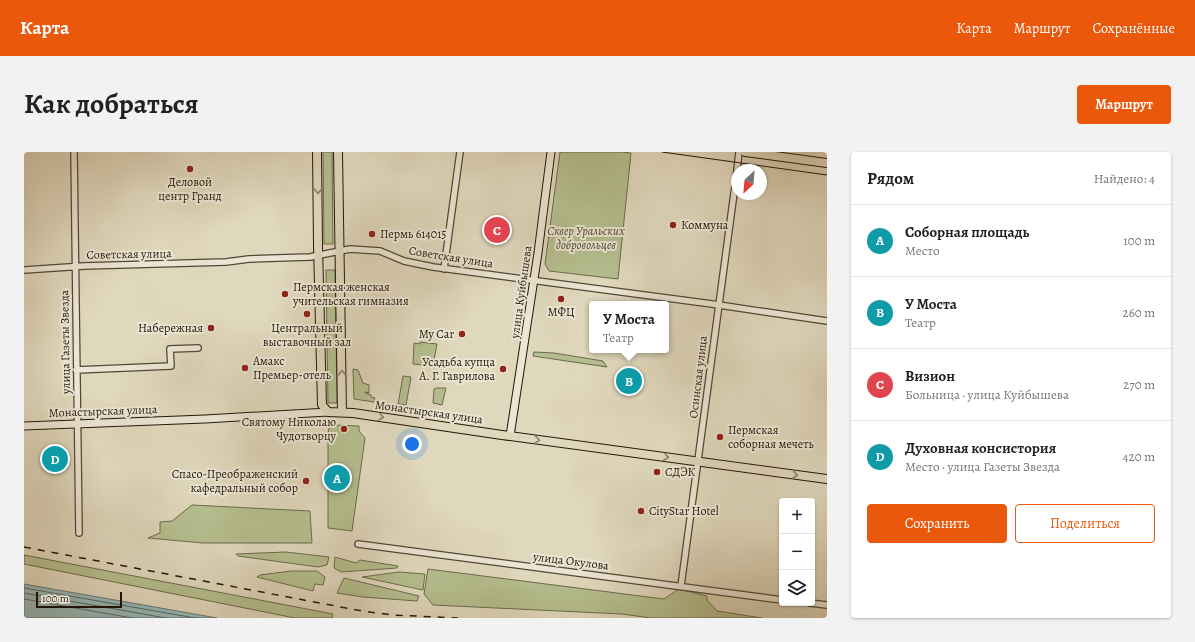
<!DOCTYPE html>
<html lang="ru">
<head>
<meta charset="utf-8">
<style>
  :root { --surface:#fff; --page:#f2f2f2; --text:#202124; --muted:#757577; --line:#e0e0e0; --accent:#ea580c }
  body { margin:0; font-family:Alegreya,serif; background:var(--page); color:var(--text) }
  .controls { position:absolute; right:12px; bottom:12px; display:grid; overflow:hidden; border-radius:4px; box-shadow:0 1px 3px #0004 }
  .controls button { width:36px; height:36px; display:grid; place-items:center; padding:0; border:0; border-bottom:1px solid var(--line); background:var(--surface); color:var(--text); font:20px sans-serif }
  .compass { position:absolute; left:707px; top:12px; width:36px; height:36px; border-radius:50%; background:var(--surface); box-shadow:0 1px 3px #0004; rotate:206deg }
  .scale { position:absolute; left:12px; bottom:10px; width:86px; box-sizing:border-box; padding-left:4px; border:2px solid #241508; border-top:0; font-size:11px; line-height:14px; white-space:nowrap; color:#241508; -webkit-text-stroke:3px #ebe6d4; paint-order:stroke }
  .you { position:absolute; left:388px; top:292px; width:14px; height:14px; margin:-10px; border:3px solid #fff; border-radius:50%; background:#1a73e8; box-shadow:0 0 0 6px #1a73e833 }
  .badge { display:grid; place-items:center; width:26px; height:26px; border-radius:50%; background:var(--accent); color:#fff; font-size:13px; font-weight:700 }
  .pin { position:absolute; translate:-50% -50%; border:2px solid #fff; box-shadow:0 1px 4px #0006 }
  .popup { position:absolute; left:565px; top:149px; width:80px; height:52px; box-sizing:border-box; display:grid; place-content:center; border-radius:4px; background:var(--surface); filter:drop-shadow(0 1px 3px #0005); font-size:13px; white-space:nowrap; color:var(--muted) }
  .popup b { font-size:15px; color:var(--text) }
  .popup::after { content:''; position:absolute; left:50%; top:100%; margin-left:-8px; border:8px solid transparent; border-top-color:var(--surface) }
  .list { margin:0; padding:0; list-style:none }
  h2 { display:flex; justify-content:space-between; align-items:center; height:52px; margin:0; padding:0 16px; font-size:17px }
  h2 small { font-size:13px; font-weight:400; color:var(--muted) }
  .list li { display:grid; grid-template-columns:26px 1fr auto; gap:12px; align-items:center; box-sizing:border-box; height:72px; padding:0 16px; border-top:1px solid var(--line) }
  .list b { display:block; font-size:15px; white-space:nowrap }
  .list p { margin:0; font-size:13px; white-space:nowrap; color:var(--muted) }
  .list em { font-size:13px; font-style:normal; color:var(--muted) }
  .actions { display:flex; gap:8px; padding:12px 16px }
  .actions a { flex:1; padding:9px 0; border:1px solid var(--accent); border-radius:4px; text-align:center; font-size:14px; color:var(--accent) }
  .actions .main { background:var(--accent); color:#fff }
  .icon { flex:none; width:22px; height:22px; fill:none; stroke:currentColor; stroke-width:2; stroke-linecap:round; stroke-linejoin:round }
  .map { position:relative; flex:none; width:803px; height:466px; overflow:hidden; border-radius:4px }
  header { display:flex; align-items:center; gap:24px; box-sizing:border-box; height:56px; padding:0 20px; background:var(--accent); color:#fff }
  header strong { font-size:19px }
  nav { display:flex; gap:22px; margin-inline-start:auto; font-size:14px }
  .intro { display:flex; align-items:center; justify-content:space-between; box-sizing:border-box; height:96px; padding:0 24px }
  h1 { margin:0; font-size:28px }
  .button { padding:10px 18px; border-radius:4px; background:var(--accent); color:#fff; font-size:14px; font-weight:700 }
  main { display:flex; gap:24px; padding:0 24px }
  aside { flex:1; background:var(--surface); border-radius:4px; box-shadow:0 1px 3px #0004 }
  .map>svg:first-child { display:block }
  .green { fill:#b5be8f; stroke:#6c6a4c }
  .water { fill:#95b8b8; stroke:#687772 }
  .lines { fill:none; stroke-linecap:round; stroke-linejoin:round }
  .shore { stroke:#5c6660; stroke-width:1 }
  .street-casing { stroke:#534635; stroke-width:8 }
  .secondary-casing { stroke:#241508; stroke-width:9 }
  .primary-casing { stroke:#241508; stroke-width:10 }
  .street { stroke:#ebe6d4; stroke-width:5.5 }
  .secondary { stroke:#ebe6d4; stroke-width:7 }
  .primary { stroke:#e0d8bd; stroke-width:8 }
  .tram { stroke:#241508; stroke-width:1 }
  .rail { stroke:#241508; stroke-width:1.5; stroke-dasharray:7 7; stroke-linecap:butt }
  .oneway { stroke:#8b806c }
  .poi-dot { fill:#8f2418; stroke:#ebe6d4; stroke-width:1.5 }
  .labels { text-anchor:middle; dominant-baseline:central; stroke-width:4; stroke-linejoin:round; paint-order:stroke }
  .poi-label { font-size:12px; fill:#241508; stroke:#ebe6d4; text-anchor:start }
  .park-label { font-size:12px; font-style:italic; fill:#504830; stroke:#ebe6d4 }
  .street-label { font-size:12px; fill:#241508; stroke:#ebe6d4 }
</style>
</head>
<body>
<header>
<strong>Карта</strong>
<nav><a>Карта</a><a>Маршрут</a><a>Сохранённые</a></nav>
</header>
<div class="intro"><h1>Как добраться</h1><a class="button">Маршрут</a></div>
<main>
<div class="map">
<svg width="803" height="466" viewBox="0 0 803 466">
  <rect width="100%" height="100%" fill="#e0d8bd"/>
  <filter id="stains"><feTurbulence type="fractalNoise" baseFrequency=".005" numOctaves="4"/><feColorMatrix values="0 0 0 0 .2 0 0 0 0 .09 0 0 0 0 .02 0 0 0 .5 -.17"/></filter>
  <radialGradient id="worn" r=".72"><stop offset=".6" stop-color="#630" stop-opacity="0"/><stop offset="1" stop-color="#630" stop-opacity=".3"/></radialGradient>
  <path class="green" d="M299,0h9l1,92h-9z
    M536,0h61l10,1 -13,126 -69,-8 -4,-7z
    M302,118h9l2,133h-9z
    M396,190l17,2 -4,22 -20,-2 1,-21 6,1z
    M510,200l20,1 49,8 4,6 -74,-11z
    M329,217l5,1 5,13 6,2v8l-4,-1v1l6,2v2l4,1 -1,4 -20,-3z
    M379,224l8,1 -5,28 -8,-1z
    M412,236h10l-4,17 -9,-2 1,-14z
    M308,273l27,1v5l6,7 -13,93 -24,-3v-95l1,-5z
    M168,353l118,6 2,32h-109l-55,-5 12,-5v-11l12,-1z
    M262,400l43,5 -2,8 -9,2 -80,-11 -2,-2z
    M0,403l309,59 -1,4h-37l-271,-54z
    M311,405l21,6 4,-3 38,6 -1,2 -56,4 -7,-4z
    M404,417l236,30 15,-10 28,7v4l10,11 45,7h-111l-29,-4 -189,-9 -9,-11z
    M267,419h26l8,6 -2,8 -8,-1 -2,7 -56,-14 3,-2z
    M375,420l26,2 -2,16 -61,-13z
    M320,426l75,18 -2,5 -54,-4 -26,-4z"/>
  <path class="water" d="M0,432l193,34h-193z"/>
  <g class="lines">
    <path class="shore" d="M0,436l171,30
      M0,441l142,25
      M0,447l108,19"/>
    <defs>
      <path id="street" d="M50,0l5,381
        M713,18l2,-18
        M420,117l16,-117
        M0,118l60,-4 142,-4 23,-3 61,-2 40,-8 30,2 24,10 29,6 279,37 115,17
        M52,218l95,-4 -1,-17 28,-1
        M334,392l424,56
        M657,434l56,-415
        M786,451l17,2"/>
      <path id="secondary" d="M0,274l181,-7 123,-7
        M486,284l28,-183 13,-101"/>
      <path id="primary" d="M293,0l1,93 4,160 6,7 25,1 149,22 325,44
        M314,0l4,260
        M721,0l82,11"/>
    </defs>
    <use href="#street" class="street-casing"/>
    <use href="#secondary" class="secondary-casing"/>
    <use href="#primary" class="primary-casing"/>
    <use href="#street" class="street"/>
    <use href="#secondary" class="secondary"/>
    <use href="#primary" class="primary"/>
    <path class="tram" d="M638,0l165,23"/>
    <path class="rail" d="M0,395l338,64 31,4 65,3"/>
  </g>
  <defs><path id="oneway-chevron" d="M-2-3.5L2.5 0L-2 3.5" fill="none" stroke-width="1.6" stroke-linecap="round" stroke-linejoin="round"/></defs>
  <g class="oneway">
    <use href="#oneway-chevron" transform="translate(294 39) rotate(89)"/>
    <use href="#oneway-chevron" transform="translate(318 221) rotate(-91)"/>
    <use href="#oneway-chevron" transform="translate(357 265) rotate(9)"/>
    <use href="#oneway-chevron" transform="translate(513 288) rotate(8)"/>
    <use href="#oneway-chevron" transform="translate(642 305) rotate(8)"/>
    <use href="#oneway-chevron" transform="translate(771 323) rotate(8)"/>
  </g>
  <g class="poi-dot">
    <circle cx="166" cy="17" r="4"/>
    <circle cx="649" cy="73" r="4"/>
    <circle cx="348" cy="82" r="4"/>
    <circle cx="261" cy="142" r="4"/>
    <circle cx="537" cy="147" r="4"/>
    <circle cx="283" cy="162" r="4"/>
    <circle cx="187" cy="176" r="4"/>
    <circle cx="438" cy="182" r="4"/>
    <circle cx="221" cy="216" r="4"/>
    <circle cx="479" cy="217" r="4"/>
    <circle cx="320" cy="277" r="4"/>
    <circle cx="696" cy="285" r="4"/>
    <circle cx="633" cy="320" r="4"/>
    <circle cx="282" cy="329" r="4"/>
    <circle cx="617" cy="359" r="4"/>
  </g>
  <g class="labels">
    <g class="poi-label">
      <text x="166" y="30" text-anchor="middle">Деловой<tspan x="166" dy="14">центр Гранд</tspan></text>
      <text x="657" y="73">Коммуна</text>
      <text x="356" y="82">Пермь 614015</text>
      <text x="269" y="135">Пермская женская<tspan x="269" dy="14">учительская гимназия</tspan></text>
      <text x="537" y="160" text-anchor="middle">МФЦ</text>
      <text x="179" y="176" text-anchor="end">Набережная</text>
      <text x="283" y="176" text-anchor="middle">Центральный<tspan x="283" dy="14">выставочный зал</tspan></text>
      <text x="430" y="182" text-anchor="end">My Car</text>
      <text x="229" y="209">Амакс<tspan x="229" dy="14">Премьер-отель</tspan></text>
      <text x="471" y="210" text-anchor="end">Усадьба купца<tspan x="471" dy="14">А. Г. Гаврилова</tspan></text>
      <text x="312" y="270" text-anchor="end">Святому Николаю<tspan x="312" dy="14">Чудотворцу</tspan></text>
      <text x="704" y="278">Пермская<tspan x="704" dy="14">соборная мечеть</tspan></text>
      <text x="641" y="320">СДЭК</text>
      <text x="274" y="322" text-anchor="end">Спасо-Преображенский<tspan x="274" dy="14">кафедральный собор</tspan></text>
      <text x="625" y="359">CityStar Hotel</text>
    </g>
    <g class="park-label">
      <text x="562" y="79">Сквер Уральских<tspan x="562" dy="14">добровольцев</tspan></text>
    </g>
    <g class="street-label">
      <text transform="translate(105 102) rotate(-1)">Советская улица</text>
      <text transform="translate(427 105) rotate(9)">Советская улица</text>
      <text transform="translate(497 140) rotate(-82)">улица Куйбышева</text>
      <text transform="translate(41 190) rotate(-91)">улица Газеты Звезда</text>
      <text transform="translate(674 225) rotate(-83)">Осинская улица</text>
      <text transform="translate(79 259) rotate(-2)">Монастырская улица</text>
      <text transform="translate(405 260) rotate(8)">Монастырская улица</text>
      <text transform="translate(547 409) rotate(7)">улица Окулова</text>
    </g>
  </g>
  <rect width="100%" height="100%" filter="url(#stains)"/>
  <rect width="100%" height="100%" fill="url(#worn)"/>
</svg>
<div class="controls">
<button>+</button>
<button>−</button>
<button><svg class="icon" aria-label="layers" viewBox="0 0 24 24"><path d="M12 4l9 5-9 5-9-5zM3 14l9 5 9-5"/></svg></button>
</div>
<svg class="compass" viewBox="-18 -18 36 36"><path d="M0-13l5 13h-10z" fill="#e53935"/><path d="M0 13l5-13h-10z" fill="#757577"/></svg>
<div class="scale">100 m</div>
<div class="you"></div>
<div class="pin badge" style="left:313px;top:326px;background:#0f9aa8">A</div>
<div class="pin badge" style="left:605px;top:229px;background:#0f9aa8">B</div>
<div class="popup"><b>У Моста</b>Театр</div>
<div class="pin badge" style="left:473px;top:78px;background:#e0444e">C</div>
<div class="pin badge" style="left:31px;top:307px;background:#0f9aa8">D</div>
</div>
<aside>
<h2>Рядом<small>Найдено: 4</small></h2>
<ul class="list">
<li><span class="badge" style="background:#0f9aa8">A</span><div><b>Соборная площадь</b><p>Место</p></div><em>100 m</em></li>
<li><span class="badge" style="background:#0f9aa8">B</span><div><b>У Моста</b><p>Театр</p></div><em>260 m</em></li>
<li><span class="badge" style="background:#e0444e">C</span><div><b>Визион</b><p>Больница · улица Куйбышева</p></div><em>270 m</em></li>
<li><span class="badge" style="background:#0f9aa8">D</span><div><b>Духовная консистория</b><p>Место · улица Газеты Звезда</p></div><em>420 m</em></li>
</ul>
<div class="actions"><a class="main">Сохранить</a><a>Поделиться</a></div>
</aside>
</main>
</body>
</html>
